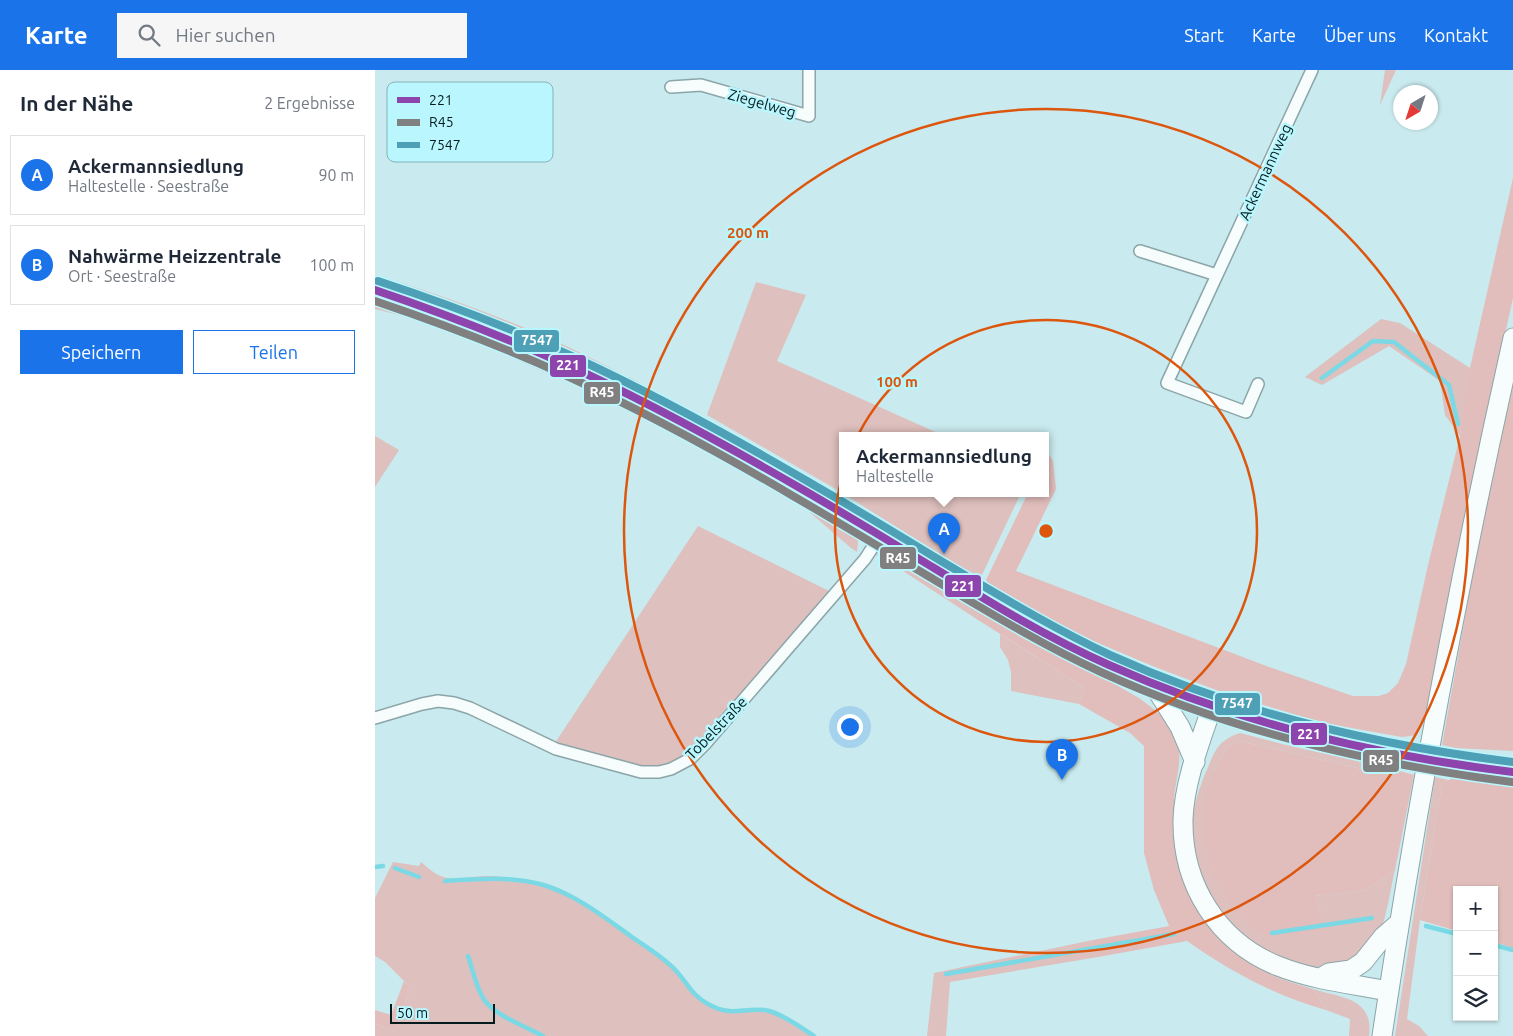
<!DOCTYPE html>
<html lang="de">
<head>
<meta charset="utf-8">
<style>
  :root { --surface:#fff; --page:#f6f6f7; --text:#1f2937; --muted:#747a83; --line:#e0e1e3; --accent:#1a73e8 }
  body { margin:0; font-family:Ubuntu,sans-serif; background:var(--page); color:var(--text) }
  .controls { position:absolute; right:15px; bottom:15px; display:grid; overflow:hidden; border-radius:0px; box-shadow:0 1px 4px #0004 }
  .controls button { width:45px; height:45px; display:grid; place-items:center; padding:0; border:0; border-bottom:1px solid var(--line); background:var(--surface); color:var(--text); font:25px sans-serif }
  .compass { position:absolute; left:1018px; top:15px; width:45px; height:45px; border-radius:50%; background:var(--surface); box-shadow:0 1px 4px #0004; rotate:219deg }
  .scale { position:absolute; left:15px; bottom:12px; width:105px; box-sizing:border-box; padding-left:5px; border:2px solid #031b1d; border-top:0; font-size:14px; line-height:18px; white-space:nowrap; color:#031b1d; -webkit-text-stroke:4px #baf6fd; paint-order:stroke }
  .you { position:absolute; left:474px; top:656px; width:18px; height:18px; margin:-12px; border:4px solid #fff; border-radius:50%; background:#1a73e8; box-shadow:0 0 0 8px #1a73e833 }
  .badge { display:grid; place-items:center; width:32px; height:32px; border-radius:50%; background:var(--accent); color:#fff; font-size:16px; font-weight:700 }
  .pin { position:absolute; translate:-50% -41px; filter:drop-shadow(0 1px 2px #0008) }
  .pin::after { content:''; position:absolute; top:26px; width:18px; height:15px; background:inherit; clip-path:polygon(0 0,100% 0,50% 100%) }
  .popup { position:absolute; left:464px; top:362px; width:210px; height:65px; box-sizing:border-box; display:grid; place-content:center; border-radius:0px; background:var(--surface); filter:drop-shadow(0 1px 4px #0005); font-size:16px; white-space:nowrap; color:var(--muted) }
  .popup b { font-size:19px; color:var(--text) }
  .popup::after { content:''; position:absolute; left:50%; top:100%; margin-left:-10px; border:10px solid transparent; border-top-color:var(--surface) }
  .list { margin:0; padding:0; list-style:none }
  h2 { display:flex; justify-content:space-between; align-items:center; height:65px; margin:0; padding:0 20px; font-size:21px }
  h2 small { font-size:16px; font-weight:400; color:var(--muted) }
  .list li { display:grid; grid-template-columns:32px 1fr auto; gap:15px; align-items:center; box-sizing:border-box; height:80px; margin:0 10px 10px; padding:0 10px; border:1px solid var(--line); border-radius:0px }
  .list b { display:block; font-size:19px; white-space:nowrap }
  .list p { margin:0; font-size:16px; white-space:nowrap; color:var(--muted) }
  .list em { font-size:16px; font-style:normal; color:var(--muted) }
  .actions { display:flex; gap:10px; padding:15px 20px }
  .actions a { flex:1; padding:11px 0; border:1px solid var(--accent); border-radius:0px; text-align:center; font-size:18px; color:var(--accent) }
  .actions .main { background:var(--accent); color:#fff }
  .icon { flex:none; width:28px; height:28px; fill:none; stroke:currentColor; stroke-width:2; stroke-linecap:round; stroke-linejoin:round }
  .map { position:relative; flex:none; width:1138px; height:966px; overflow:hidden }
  header { display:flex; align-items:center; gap:30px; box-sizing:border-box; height:70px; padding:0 25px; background:var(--accent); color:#fff }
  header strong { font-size:24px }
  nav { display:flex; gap:28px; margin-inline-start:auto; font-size:18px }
  .search { width:350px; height:45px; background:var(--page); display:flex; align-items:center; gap:12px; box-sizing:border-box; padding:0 18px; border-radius:0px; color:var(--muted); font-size:19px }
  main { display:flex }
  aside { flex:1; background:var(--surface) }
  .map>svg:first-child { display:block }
  .green { fill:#dec0be }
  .forest { fill:#e1bebc }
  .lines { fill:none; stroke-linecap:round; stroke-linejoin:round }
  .stream { stroke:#7ad9e4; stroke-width:4.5 }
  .minor-casing { stroke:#8ba5a8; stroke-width:14 }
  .secondary-casing { stroke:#8ba5a8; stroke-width:19 }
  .primary-casing { stroke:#8ba5a8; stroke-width:21 }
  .minor { stroke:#f7fcfc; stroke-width:11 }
  .secondary { stroke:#f7fcfc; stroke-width:16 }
  .primary { stroke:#f7fcfc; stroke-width:19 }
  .secondary-bridge-casing { stroke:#8ba5a8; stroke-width:19; stroke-linecap:butt }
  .secondary-bridge { stroke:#f7fcfc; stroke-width:16 }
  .bus-1-casing { stroke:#baf6fd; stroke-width:11 }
  .bus-2-casing { stroke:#baf6fd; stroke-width:11 }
  .bus-3-casing { stroke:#baf6fd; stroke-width:11 }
  .bus-1 { stroke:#8e44ad; stroke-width:8 }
  .bus-2 { stroke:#808080; stroke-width:8 }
  .bus-3 { stroke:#4da0b5; stroke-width:8 }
  .ring { fill:none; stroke:#dd560d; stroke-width:2.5 }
  .labels { text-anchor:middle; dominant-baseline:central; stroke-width:5; stroke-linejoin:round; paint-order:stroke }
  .street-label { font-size:15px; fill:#031b1d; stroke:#baf6fd }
  .key { fill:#baf6fd; stroke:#83b4ba; stroke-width:1 }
  .key-label { font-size:14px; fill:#031b1d }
  .centre { fill:#dd560d; stroke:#baf6fd; stroke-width:2.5 }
  .ring-label { font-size:15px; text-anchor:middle; font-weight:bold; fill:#dd560d; stroke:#baf6fd; stroke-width:5; stroke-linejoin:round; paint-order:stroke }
  .line-badge { stroke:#baf6fd; stroke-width:2 }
  .badge-label { font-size:14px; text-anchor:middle; font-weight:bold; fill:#fff }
</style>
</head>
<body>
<header>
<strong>Karte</strong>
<div class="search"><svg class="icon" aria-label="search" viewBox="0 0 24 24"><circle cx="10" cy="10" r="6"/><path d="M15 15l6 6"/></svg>Hier suchen</div>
<nav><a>Start</a><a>Karte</a><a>Über uns</a><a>Kontakt</a></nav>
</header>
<main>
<aside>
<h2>In der Nähe<small>2 Ergebnisse</small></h2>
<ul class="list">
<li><span class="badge">A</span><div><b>Ackermannsiedlung</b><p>Haltestelle · Seestraße</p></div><em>90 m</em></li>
<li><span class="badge">B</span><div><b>Nahwärme Heizzentrale</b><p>Ort · Seestraße</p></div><em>100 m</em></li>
</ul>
<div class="actions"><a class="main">Speichern</a><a>Teilen</a></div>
</aside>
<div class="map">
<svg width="1138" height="966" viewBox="0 0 1138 966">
  <rect width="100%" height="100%" fill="#c9eaee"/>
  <path class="green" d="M1010,0h11l-16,35z
    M381,212l50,13 -29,66 165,74h-99v58h178l-41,86 -146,-91 -127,-73z
    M27,213c76,25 151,53 221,92l-2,4 -116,-52 -102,-40z
    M0,232l38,12 1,5 -39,-10z
    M57,249l81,31 -2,6 -83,-32z
    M1006,249l19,4 70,45 -10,68 -15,-21 -5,-34 -51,-35 -67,39 -17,-8z
    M147,284c45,21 91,41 135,64 68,36 135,75 202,115l-2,19 -6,-4 -45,-39 -76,-44 -74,-41 -75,-36 -64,-28z
    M254,307l100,56 -4,3 -98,-53z
    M0,366l24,14 -24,37z
    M360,367l63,36 -2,3 -62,-36z
    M431,407l107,66 -7,-1 -102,-61z
    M323,456l133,66 -128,147c-11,11 -23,24 -38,27 -28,7 -81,-15 -110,-23z
    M504,480h7l96,58 -7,10 -75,-49 -17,-8 -6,-6z
    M625,564l85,54 -6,16 -68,-13v-19l-3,-12 -8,-13z
    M865,663l46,12 103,23 -23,2 -127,-29 -12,6 -13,24 108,145 -7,-20 51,-6 29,-20c-5,20 -8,48 -17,66 -3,5 -8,10 -12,14 -2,3 -5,7 -8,9 -3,2 -10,3 -14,4 -53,17 -106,-24 -134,-65 -9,-14 -15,-34 -18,-50 -4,-24 4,-52 13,-74 10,-22 11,-33 35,-41z
    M1060,707l13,3 -6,5 -22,135 -13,99 12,7 9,10h-33z
    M18,792l26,4 2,-4c8,7 16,14 26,16 12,2 26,-2 38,-2 18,0 35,3 53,7 35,9 66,34 95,54 12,9 26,17 37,27 16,14 18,29 38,41 23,12 33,3 56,5 14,1 38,18 50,26h-439v-12l20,6 16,-42 -26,-26 -10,-6v-58z
    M718,870l-3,10 8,7 -148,25 -4,54h-19l7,-63z
    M938,919c29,9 61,9 56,47h-20l1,-17 -24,-9z"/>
  <path class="forest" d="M1138,108v120l-46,209 -41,207 -9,21 -15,2 -79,-14 -96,-29 -72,-27 -76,-32 -86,-45 -7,-10 42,-87h17v-35l3,-5 5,8 3,28 -40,82 253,96 84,29h26l9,-3 10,-10 8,-19 22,-99 32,-129 7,-55z
    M1138,315v366l-57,-3 -14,-3 42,-233z
    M607,538l157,90c16,12 30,21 38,41 7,20 -3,44 -3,64 0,15 -1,31 1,46 9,57 48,106 102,128 12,5 24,8 36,12l13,21c-54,-16 -93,-37 -139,-69l-89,16 -8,-7 3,-10 76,-14 -15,-36 -10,-37v-107l-14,-13 -51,-29 6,-16 -110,-70z
    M864,671l127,29 23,-2 25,7 -19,95 -29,20 -51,6 7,20 -1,15 -51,7 -19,-11 -23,-27 -17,-28 -8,-35 1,-38 10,-28 13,-24z
    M1076,708l62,6v164l-19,-6v-52h-37v41l-37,-11 22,-136 6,-4h2z
    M29,911l7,7 -16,42 -20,-6v-14l16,5z"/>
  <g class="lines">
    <path class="stream" d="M947,308l51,-37 21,1 55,43 9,39
      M0,797l8,-1
      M20,798l24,9
      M70,811c31,-2 65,-5 95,3 34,9 64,33 92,53 13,9 26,17 37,27 17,14 19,29 39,40 23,13 33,4 56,6 14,1 38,18 50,26
      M1051,856l31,8
      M897,863l100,-15
      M1119,875l19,5
      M93,886c5,14 8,33 17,45 13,16 40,25 58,35
      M571,904l228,-40"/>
    <defs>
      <path id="minor" d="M296,17l30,-2 108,31v-46
        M765,181l77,24 -50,108 79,29 12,-28
        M842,205l95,-205
        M0,648l47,-14 16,-3 16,2 16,5 86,41 85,23h18l12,-3 19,-10 16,-16 159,-184 15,-23"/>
      <path id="secondary" d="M0,220c135,44 259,102 382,173 116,67 228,144 350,201 57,26 115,48 175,65 39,11 78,18 117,27
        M1078,694l60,8"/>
      <path id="primary" d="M778,614l27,43 15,35
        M837,637c-12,35 -28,76 -29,113 -1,65 35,122 95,146 35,14 74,18 111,25
        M949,906l5,-3 22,-3 12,-8 20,-25 16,-14
        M1007,966c35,-234 79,-467 131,-698"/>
    </defs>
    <use href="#minor" class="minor-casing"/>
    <use href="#secondary" class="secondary-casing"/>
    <use href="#primary" class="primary-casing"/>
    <use href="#minor" class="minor"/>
    <use href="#secondary" class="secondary"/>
    <use href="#primary" class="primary"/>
    <defs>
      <path id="secondary-bridge" d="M1024,686l54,8"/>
    </defs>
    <use href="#secondary-bridge" class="secondary-bridge-casing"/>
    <use href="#secondary-bridge" class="secondary-bridge"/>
    <defs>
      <path id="bus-1" d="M0,220c65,22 129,47 192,75 80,36 157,79 233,123 45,26 89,53 134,80 57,35 114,70 175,97 130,58 263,90 404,107"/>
      <path id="bus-2" d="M0,231c65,22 129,46 192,75 78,36 153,77 226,120 45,26 90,53 135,80 57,34 114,69 175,97 130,59 268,91 409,109"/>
      <path id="bus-3" d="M3,211c67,22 133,47 198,77 79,37 156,79 231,123 45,26 90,53 134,80 56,33 111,67 169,94 128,58 264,90 403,107"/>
    </defs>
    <use href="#bus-1" class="bus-1-casing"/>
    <use href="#bus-2" class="bus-2-casing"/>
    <use href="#bus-3" class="bus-3-casing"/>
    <use href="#bus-1" class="bus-1"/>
    <use href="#bus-2" class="bus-2"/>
    <use href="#bus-3" class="bus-3"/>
  </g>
  <g class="ring">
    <circle cx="671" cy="461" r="211"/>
    <circle cx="671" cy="461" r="422"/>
  </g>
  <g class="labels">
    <g class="street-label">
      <text transform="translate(387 33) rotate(16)">Ziegelweg</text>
      <text transform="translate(890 102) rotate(-65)">Ackermannweg</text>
      <text transform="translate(341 658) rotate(-46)">Tobelstraße</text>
    </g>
  </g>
  <rect x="12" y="12" width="166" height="80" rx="8" class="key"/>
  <rect x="22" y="27" width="23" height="6" fill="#8e44ad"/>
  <rect x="22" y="49" width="23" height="7" fill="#808080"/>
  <rect x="22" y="72" width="23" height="6" fill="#4da0b5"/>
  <g class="key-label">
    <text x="54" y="35">221</text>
    <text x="54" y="57">R45</text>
    <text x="54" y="80">7547</text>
  </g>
  <circle cx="671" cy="461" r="8" class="centre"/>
  <g class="ring-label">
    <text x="373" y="168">200 m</text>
    <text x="522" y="317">100 m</text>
  </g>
  <g class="line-badge">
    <rect x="138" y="259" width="47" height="24" rx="5" fill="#4da0b5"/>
    <rect x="174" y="284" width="38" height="24" rx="5" fill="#8e44ad"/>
    <rect x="208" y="311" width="38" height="24" rx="5" fill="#808080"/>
    <rect x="504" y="476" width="38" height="24" rx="5" fill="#808080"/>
    <rect x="569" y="504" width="38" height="24" rx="5" fill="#8e44ad"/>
    <rect x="839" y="622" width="47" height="24" rx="5" fill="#4da0b5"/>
    <rect x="915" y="652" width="38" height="24" rx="5" fill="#8e44ad"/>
    <rect x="987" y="679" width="38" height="24" rx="5" fill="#808080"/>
  </g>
  <g class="badge-label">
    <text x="162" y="275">7547</text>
    <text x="193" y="300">221</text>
    <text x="227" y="327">R45</text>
    <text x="523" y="493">R45</text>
    <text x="588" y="521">221</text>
    <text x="862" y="638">7547</text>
    <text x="934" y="669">221</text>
    <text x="1006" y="695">R45</text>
  </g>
</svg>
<div class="controls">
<button>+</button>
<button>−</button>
<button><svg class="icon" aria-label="layers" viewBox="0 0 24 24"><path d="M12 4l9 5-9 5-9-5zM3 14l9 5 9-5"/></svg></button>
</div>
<svg class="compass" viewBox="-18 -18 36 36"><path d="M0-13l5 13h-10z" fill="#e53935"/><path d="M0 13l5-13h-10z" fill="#747a83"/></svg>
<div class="scale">50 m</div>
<div class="you"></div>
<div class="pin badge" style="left:569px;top:484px">A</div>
<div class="popup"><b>Ackermannsiedlung</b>Haltestelle</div>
<div class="pin badge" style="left:687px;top:710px">B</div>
</div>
</main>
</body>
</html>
